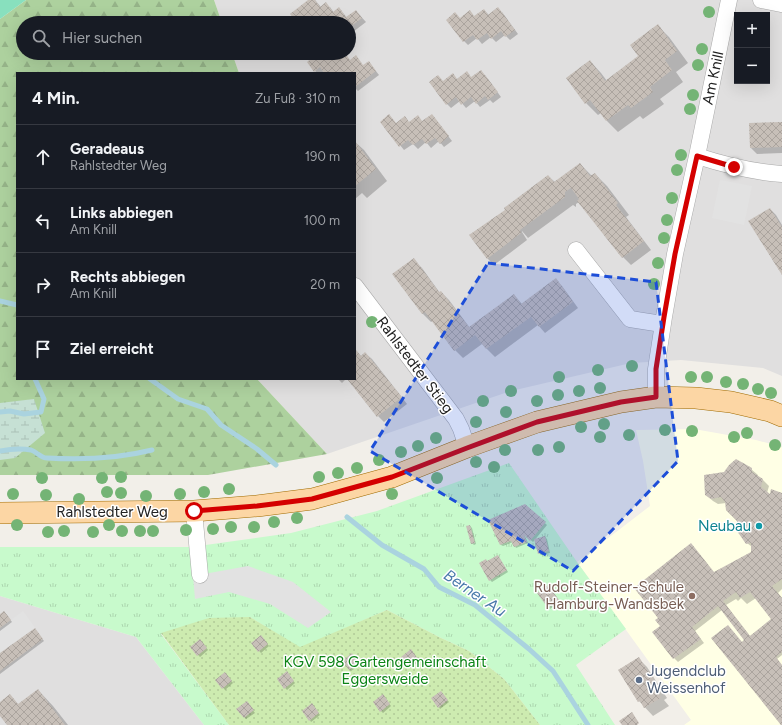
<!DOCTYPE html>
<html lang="de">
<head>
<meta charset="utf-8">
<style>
  :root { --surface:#171b24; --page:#242831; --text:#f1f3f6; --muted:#9ea1a6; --line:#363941 }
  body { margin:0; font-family:Figtree,sans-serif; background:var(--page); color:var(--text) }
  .controls { position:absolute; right:12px; top:12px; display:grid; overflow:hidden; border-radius:0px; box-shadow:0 4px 16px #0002 }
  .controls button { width:36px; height:36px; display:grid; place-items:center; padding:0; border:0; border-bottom:1px solid var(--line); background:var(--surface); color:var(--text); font:20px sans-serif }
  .stop { position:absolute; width:12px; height:12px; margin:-9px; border:3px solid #d40000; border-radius:50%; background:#fff }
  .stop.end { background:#d40000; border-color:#fff; box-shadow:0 1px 4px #0008 }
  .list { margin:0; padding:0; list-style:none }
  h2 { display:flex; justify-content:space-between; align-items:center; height:52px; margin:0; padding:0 16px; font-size:17px }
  h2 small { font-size:13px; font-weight:400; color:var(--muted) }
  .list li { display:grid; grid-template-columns:26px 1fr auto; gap:12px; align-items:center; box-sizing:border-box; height:64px; padding:0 16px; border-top:1px solid var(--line) }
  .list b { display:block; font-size:15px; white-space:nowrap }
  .list p { margin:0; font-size:13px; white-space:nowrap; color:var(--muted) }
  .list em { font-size:13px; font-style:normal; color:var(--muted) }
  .icon { flex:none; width:22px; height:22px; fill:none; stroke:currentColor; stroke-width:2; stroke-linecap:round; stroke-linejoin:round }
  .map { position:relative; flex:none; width:782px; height:725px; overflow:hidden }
  .search { position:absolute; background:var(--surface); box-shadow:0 4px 16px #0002; left:16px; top:16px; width:340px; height:44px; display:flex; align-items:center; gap:10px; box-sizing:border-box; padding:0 14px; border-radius:22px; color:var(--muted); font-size:15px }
  .panel { position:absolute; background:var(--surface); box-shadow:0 4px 16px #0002; left:16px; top:72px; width:340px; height:308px; border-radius:0px }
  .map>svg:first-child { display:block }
  .residential { fill:#e0dfdf; fill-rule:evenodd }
  .education { fill:#ffffe5 }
  .forest { fill:url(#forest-firs) }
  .wetland { fill:url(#wetland-marsh) }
  .park { fill:url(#park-tufts) }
  .garden { fill:url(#garden-dots) }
  .pitch { fill:#88e0be }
  .parking { fill:#e2e2e2 }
  .shadow { fill:#0003; fill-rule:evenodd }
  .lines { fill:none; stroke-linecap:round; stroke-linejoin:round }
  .stream { stroke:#aad3df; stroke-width:5 }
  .building { fill:url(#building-cross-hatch); fill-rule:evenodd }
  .minor-casing { stroke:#a9a9a9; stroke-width:17 }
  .major-casing { stroke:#a06b00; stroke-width:22 }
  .minor { stroke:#fff; stroke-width:16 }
  .major { stroke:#fcd6a4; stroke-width:21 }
  .tree { fill:#74b475 }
  .route { stroke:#d40000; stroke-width:5 }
  .marked { fill:#1d4ed8; fill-opacity:0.2; stroke:#1d4ed8; stroke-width:3; stroke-dasharray:8 5; stroke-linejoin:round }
  .culture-dot { fill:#0f9aa8; stroke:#fff; stroke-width:1.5 }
  .education-dot { fill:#8d6e63; stroke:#fff; stroke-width:1.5 }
  .service-dot { fill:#5c6f8a; stroke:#fff; stroke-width:1.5 }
  .labels { text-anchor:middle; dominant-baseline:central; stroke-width:3; stroke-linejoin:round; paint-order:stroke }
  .street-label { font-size:15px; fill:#222; stroke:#fff }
  .culture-label { font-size:15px; fill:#0d838f; stroke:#fff; text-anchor:end }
  .education-label { font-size:15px; fill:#785e54; stroke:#fff; text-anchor:end }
  .park-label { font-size:15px; fill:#0c8416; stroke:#fff }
  .service-label { font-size:15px; fill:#4e5e75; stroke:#fff; text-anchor:start }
  .water-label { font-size:16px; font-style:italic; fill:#4a7aab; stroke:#fff }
</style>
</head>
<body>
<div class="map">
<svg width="782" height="725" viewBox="0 0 782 725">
  <defs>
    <pattern id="forest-firs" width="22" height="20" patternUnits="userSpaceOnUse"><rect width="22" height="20" fill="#add19e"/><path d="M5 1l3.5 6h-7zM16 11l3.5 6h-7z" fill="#95b388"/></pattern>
    <pattern id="wetland-marsh" width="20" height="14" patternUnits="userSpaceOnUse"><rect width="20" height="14" fill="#c6e0d4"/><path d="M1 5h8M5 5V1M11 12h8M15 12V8" fill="none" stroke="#aac0b6"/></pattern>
    <pattern id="park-tufts" width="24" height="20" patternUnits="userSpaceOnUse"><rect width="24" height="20" fill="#c8facc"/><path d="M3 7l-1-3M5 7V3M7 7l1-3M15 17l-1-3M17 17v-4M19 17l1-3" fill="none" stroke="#acd6af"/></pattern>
    <pattern id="garden-dots" width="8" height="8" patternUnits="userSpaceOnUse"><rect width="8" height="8" fill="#cdebb0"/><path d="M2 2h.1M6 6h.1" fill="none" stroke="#b0c997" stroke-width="1.8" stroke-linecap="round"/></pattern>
    <pattern id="building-cross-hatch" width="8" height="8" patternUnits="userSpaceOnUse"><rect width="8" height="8" fill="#c7bfb8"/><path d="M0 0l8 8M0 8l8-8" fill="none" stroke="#aba49e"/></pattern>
  </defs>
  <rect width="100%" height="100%" fill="#f2efe9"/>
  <path class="residential" d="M214,0h568v376l-19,-8 -82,-8 -50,3 -120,28 -184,63 -70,-75h98v-306h-116l-7,-20h117v-30h-127zM737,15h30v66h-30z
    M0,596l136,41 68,88h-204z"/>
  <path class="education" d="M694,429l62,11 26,7v278h-98l7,-5 -114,-158 73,-56 -7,-45 -7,-31z"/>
  <path class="forest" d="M26,0h188l8,23h-199v30h209l7,20h-222v306h240l70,75 -119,21h-208v-456z"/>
  <path class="wetland" d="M34,399l11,34 -30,25 -15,2v-57z"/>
  <path class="park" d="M509,463l68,99 49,67 -50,36 39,60h-75l-36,-46 -35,-28 -30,-14 -52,-27 -87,38 -50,-31 -89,17 68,91h-25l-68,-88 -136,-41v-49h191l100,-14 86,-22z"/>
  <path class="garden" d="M387,610l52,27 30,14 35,28 36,46h-311l-68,-92 48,-15 41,-1 50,30z"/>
  <path class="pitch" d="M0,0h26l-26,19z"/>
  <path class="parking" d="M720,180l32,6 -8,39 -32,-7z
    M248,566l45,16 38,30 -23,16 -38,-24 -41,-12 -34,7 -2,-23z
    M4,611l7,9 12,-9 20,28 -43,32v-57z"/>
  <path class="shadow" d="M310,0h5l6,7h9l4,6h9l4,5 9,-7 10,11 -17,13v-12h-51l-7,-9z
    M484,10l5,5 13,-3 16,22 -8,6 -5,-5 -9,7 -5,-5 -9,7 -5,-6 -9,7 -4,-4 -4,-22 15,-2z
    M658,26l11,11 19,26 -12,9 7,10 -23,17 4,5 -21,15 -3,-3 -22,16 -11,-11 -6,-8 -3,2 -12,-12 -19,-25 23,-17 11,12 6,8 33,-25z
    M320,53h16l1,2 3,-2h4l6,8 13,5 6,-4 10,13 -21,16 -3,-3v-15h-30l-1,-2 -3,2h-4l-2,-2z
    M485,75l16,22 -8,6 -3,-3 -10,7 -5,-6 -9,7 -6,-7 -9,7 -4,-4 -4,-23 29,-3z
    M432,115l20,26 -8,6 -5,-6 -8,7 -5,-6 -8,7 -5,-5 -9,6 -23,-28 15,2 27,-2z
    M782,123v30l-25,1 -6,-6z
    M355,142l9,8 23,31 -20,17 -5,-5 -7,6z
    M580,164l12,12 3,-2 12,12 22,29 -3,2 25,33 -20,15 -8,-8 -44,-55 -3,2v3l-3,-2 -45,33 -6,-7v1l5,8 -33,25 -6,-6 -17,-24 36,-25 41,-34 7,6z
    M770,209l6,6 6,10v48z
    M413,260l9,8 18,25 1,-1 8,8 21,28 44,-33 8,9 34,-24 6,6 16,22 -33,25 -7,-8 -43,32 -13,-13 -19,14 -8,-8 -22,-29 -2,1 -8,-8 -29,-39z
    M355,349l6,7 4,-3 7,6 35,45 -23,18 -6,-6 -30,-37h7z
    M338,379h8l-4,4z
    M751,469l7,6v2l5,3 6,6 -2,7 4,3 11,-2v95l-4,4 4,5v57l-5,4 5,7v59l-40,-82 3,-3 -23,-30 -27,21 9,12 -26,19 -4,-4 -13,-32 -1,-8 54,-45 38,-21v-5l-5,-4 -9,-22 -12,-18 -8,1 -5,-3 -7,-6zM741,598l6,6 9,-6 16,21 -22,17 -24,-31 10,-6 2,2z
    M525,505l22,20 -14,17 -9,-8 4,9 -12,5 -3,-6 -10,4 -2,-1 -11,-25z
    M470,526l2,2 4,16 -2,1 -2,-2z
    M545,537l2,2 3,14 -9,2 -2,-2z
    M498,556l10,16 -16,10 -2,-2 -2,-18z
    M550,588l10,14 -10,7 -2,-2z
    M6,614l6,8 -12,9v-16z
    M36,631l8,10 -44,33v-19z
    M262,638l7,8 -8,7 -9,-10z
    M202,642l6,8 -8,7 -9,-10z
    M412,652l7,9 -8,7 -2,-2z
    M353,656l7,9 -9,6 -8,-10z
    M639,659l8,8 20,31 -3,2 5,6 -16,10 -14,-15z
    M288,674l7,9 -8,7 -9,-10z
    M227,675l6,8 -8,7 -8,-10z
    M38,690l15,16 15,19h-60l-8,-11v-11l10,-7 9,9z
    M442,694l7,8 -9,7 -1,-2z
    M384,697l7,9 -8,7 -2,-2z
    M248,704l7,9 -9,6 -8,-10z
    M313,706l7,9 -9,7 -1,-2z"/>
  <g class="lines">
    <path class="stream" d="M0,301l17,4
      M150,379l28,20 29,10 14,16 36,24 19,16
      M0,412l10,-1 14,3 17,-2 3,-13 -9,-20
      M0,451c10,-2 21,-3 31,-1 6,2 10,8 16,8 33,2 73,0 105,-8
      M347,517l35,28 42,24 15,18 36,18 54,44 24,22 35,54"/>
  </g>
  <path class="building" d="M308,0h7l5,7 6,-5 7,10 6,-5 7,10 10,-7 6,8 -13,10v-5h-43l-3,-4 -6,4 -7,-9z
    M498,7l17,23 -10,7 -4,-6 -10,8 -4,-6 -10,7 -4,-5 -10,7 -17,-22 9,-8 5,6 10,-8 4,6 10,-7 4,6z
    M658,24l19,27 -12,9 7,10 -22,17 3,5 -22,16 -3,-3 -22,16 -16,-21 -5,4 -19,-26 24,-18 15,21 33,-25 -8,-11z
    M318,53h18l1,1 2,-1h6l5,7 6,-5 7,10 6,-4 7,10 -21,16v-14h-31l-4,-6 -6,5 -7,-10z
    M481,70l17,22 -10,8 -3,-4 -9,8 -5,-7 -10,8 -5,-8 -10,8 -17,-23 9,-7 5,6 10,-8 4,6 10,-8 4,6z
    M389,114l7,9 9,-7 4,6 9,-7 4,6 10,-7 17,22 -9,8 -5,-6 -9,6 -4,-5 -9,6 -5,-5 -9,7 -19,-25z
    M782,122v25l-32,1 -1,-25z
    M355,141l21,28 -21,17z
    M580,163l10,13 5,-3 23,30 -2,2 28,36 -22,17 -45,-57 2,-2 -8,-11 -6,4v5l-45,33 1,3 -34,26 -18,-24 36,-25 -1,-2 44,-33 6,7z
    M770,208l12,19v48l-34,-54z
    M414,258l25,34 2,-1 28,36 45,-33 7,10 35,-26 17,24 -34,25 -8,-10 -45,32 -11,-14 -21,16 -29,-39 -3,2 -30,-40z
    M355,349l6,7 4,-4 37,45 -25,20 -30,-38h8z
    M736,459l16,9v4l11,7 -2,8 9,7 1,-5 11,4v86l-10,7 10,12v54l-6,5 6,8v60h-1l-70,-87 17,-13 14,17 2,-2 -26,-34 -26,21 9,12 -28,20 -21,-27 8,-6 -5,-6 3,-2 -24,-30 57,-45 23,29 37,-20v-9l-5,1 -9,-13v-10l-11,-11 -1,-8 -4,-5 -10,2 -6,-4 -1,-20 20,-3 5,-7zM736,592l4,6 10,-6 21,27 -21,17 -27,-35z
    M525,504l21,18 -16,19 -6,-6 3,7 -13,5 -3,-6 -11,4 -12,-25z
    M470,525l5,18 -4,1 -5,-18z
    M545,536l4,15 -11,3 -4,-15z
    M498,555l9,15 -18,11 -10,-18 7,-4 1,2z
    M548,585l11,15 -11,8 -11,-15z
    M4,611l7,9 -11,8v-14z
    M35,628l8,11 -43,32v-18z
    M261,635l7,9 -10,8 -7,-9z
    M200,639l7,9 -10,8 -7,-9z
    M411,649l7,10 -10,8 -7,-10z
    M352,653l7,10 -10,7 -7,-9z
    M639,657l21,33 -3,1 4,7 -17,10 -4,-7 -2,1 -20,-32z
    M287,671l7,10 -10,8 -7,-10z
    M225,672l7,9 -10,8 -7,-9z
    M38,689l27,36h-58l-7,-9v-14l10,-8 8,10z
    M441,691l7,9 -10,8 -7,-10z
    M383,694l7,10 -10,8 -7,-10z
    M247,701l7,9 -10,8 -8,-9z
    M312,703l7,10 -10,8 -7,-10z
    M632,712l7,11 -2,2h-15l-3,-4z"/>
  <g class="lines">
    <defs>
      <path id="minor" d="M761,0l20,4
        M697,156c28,9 55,16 85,18
        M576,250l54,69 32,5
        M355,286l101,133 5,10 6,18
        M656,397v-28l8,-52 11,-63 22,-98 32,-156
        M194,511l6,64"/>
      <path id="major" d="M0,513l194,-2 63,-5 55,-7 80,-22 75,-30 70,-25 84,-20 35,-5 40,1 35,4 39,9 12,5"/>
    </defs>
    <use href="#minor" class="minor-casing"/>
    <use href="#major" class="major-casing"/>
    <use href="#minor" class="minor"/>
    <use href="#major" class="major"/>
  </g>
  <g class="tree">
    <circle cx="709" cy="12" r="6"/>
    <circle cx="702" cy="49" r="6"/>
    <circle cx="698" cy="65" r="6"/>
    <circle cx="693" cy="95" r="6"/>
    <circle cx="690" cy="109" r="6"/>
    <circle cx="681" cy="155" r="6"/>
    <circle cx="677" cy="170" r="6"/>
    <circle cx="672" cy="198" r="6"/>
    <circle cx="667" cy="220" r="6"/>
    <circle cx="664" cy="238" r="6"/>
    <circle cx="658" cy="263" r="6"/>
    <circle cx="654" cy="284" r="6"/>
    <circle cx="372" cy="322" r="6"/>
    <circle cx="632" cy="366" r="6"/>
    <circle cx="598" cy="370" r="6"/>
    <circle cx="559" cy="377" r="6"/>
    <circle cx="691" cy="377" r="6"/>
    <circle cx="707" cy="377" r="6"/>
    <circle cx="726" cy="382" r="6"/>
    <circle cx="743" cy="384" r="6"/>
    <circle cx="600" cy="388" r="6"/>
    <circle cx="758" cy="389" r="6"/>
    <circle cx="511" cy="391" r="6"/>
    <circle cx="579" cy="391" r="6"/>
    <circle cx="771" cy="393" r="6"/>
    <circle cx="558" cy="395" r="6"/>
    <circle cx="483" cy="401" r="6"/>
    <circle cx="537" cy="401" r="6"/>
    <circle cx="506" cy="412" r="6"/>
    <circle cx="476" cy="422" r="6"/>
    <circle cx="604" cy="424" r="6"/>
    <circle cx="581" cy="427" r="6"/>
    <circle cx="665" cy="430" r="6"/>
    <circle cx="692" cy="431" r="6"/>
    <circle cx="747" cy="433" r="6"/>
    <circle cx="629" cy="435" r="6"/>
    <circle cx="600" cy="437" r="6"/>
    <circle cx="734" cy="437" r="6"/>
    <circle cx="436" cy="438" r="6"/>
    <circle cx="775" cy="445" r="6"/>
    <circle cx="418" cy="446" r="6"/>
    <circle cx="559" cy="447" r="6"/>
    <circle cx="505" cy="450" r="6"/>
    <circle cx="538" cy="450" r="6"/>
    <circle cx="401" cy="452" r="6"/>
    <circle cx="379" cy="460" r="6"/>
    <circle cx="476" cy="462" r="6"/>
    <circle cx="494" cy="467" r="6"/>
    <circle cx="357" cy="468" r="6"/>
    <circle cx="338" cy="473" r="6"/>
    <circle cx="121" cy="477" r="6"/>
    <circle cx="319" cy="477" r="6"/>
    <circle cx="42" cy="478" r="6"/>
    <circle cx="102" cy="478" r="6"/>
    <circle cx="437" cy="478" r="6"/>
    <circle cx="229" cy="489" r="6"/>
    <circle cx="107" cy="492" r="6"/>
    <circle cx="204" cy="492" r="6"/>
    <circle cx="121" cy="493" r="6"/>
    <circle cx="13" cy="494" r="6"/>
    <circle cx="180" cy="494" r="6"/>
    <circle cx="392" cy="494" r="6"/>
    <circle cx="46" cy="495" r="6"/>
    <circle cx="146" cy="496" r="6"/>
    <circle cx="79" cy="499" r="6"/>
    <circle cx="297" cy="518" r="6"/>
    <circle cx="274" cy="522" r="6"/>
    <circle cx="17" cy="525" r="6"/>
    <circle cx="109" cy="525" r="6"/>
    <circle cx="231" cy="527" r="6"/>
    <circle cx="254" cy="527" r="6"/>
    <circle cx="213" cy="529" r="6"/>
    <circle cx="186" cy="530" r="6"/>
    <circle cx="64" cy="531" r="6"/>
    <circle cx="122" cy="531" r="6"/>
    <circle cx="140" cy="531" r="6"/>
    <circle cx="153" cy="531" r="6"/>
    <circle cx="48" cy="532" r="6"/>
    <circle cx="93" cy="532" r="6"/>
  </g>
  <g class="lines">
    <path class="route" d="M194,511l63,-5 55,-7 80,-22 75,-29 70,-26 84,-20 35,-5v-28l8,-52 11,-63 22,-98 37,11"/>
  </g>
  <path class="marked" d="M488,263l168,19 22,179 -105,110 -203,-120z"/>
  <circle class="culture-dot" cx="759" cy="526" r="4"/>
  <circle class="education-dot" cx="692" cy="596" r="4"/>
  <circle class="service-dot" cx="639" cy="680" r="4"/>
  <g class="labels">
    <g class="street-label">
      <text transform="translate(713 78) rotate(-78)">Am Knill</text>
      <text transform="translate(415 365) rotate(53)">Rahlstedter Stieg</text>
      <text x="112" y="512">Rahlstedter Weg</text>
    </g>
    <g class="culture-label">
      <text x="751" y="526">Neubau</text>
    </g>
    <g class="education-label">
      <text x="684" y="587">Rudolf-Steiner-Schule<tspan x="684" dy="17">Hamburg-Wandsbek</tspan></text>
    </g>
    <g class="park-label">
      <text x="385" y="662">KGV 598 Gartengemeinschaft<tspan x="385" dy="17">Eggersweide</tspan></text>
    </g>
    <g class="service-label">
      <text x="647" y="671">Jugendclub<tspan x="647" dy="17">Weissenhof</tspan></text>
    </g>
    <g class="water-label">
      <text transform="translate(475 593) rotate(34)">Berner Au</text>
    </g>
  </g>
</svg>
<div class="controls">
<button>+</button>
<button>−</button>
</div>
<div class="stop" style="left:194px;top:511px"></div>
<div class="stop end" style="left:734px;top:167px"></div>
<div class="search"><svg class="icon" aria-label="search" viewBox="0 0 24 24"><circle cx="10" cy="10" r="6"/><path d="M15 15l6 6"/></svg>Hier suchen</div>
<section class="panel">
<h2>4 Min.<small>Zu Fuß · 310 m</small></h2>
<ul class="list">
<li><svg class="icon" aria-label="ahead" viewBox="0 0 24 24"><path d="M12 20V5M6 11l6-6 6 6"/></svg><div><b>Geradeaus</b><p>Rahlstedter Weg</p></div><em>190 m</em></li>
<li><svg class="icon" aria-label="left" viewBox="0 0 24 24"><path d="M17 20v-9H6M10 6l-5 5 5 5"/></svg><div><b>Links abbiegen</b><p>Am Knill</p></div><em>100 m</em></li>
<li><svg class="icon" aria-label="right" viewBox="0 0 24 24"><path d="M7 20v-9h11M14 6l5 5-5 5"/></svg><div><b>Rechts abbiegen</b><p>Am Knill</p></div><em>20 m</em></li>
<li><svg class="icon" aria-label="arrive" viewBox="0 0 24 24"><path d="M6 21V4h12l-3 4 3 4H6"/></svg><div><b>Ziel erreicht</b></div></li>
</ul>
</section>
</div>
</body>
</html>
